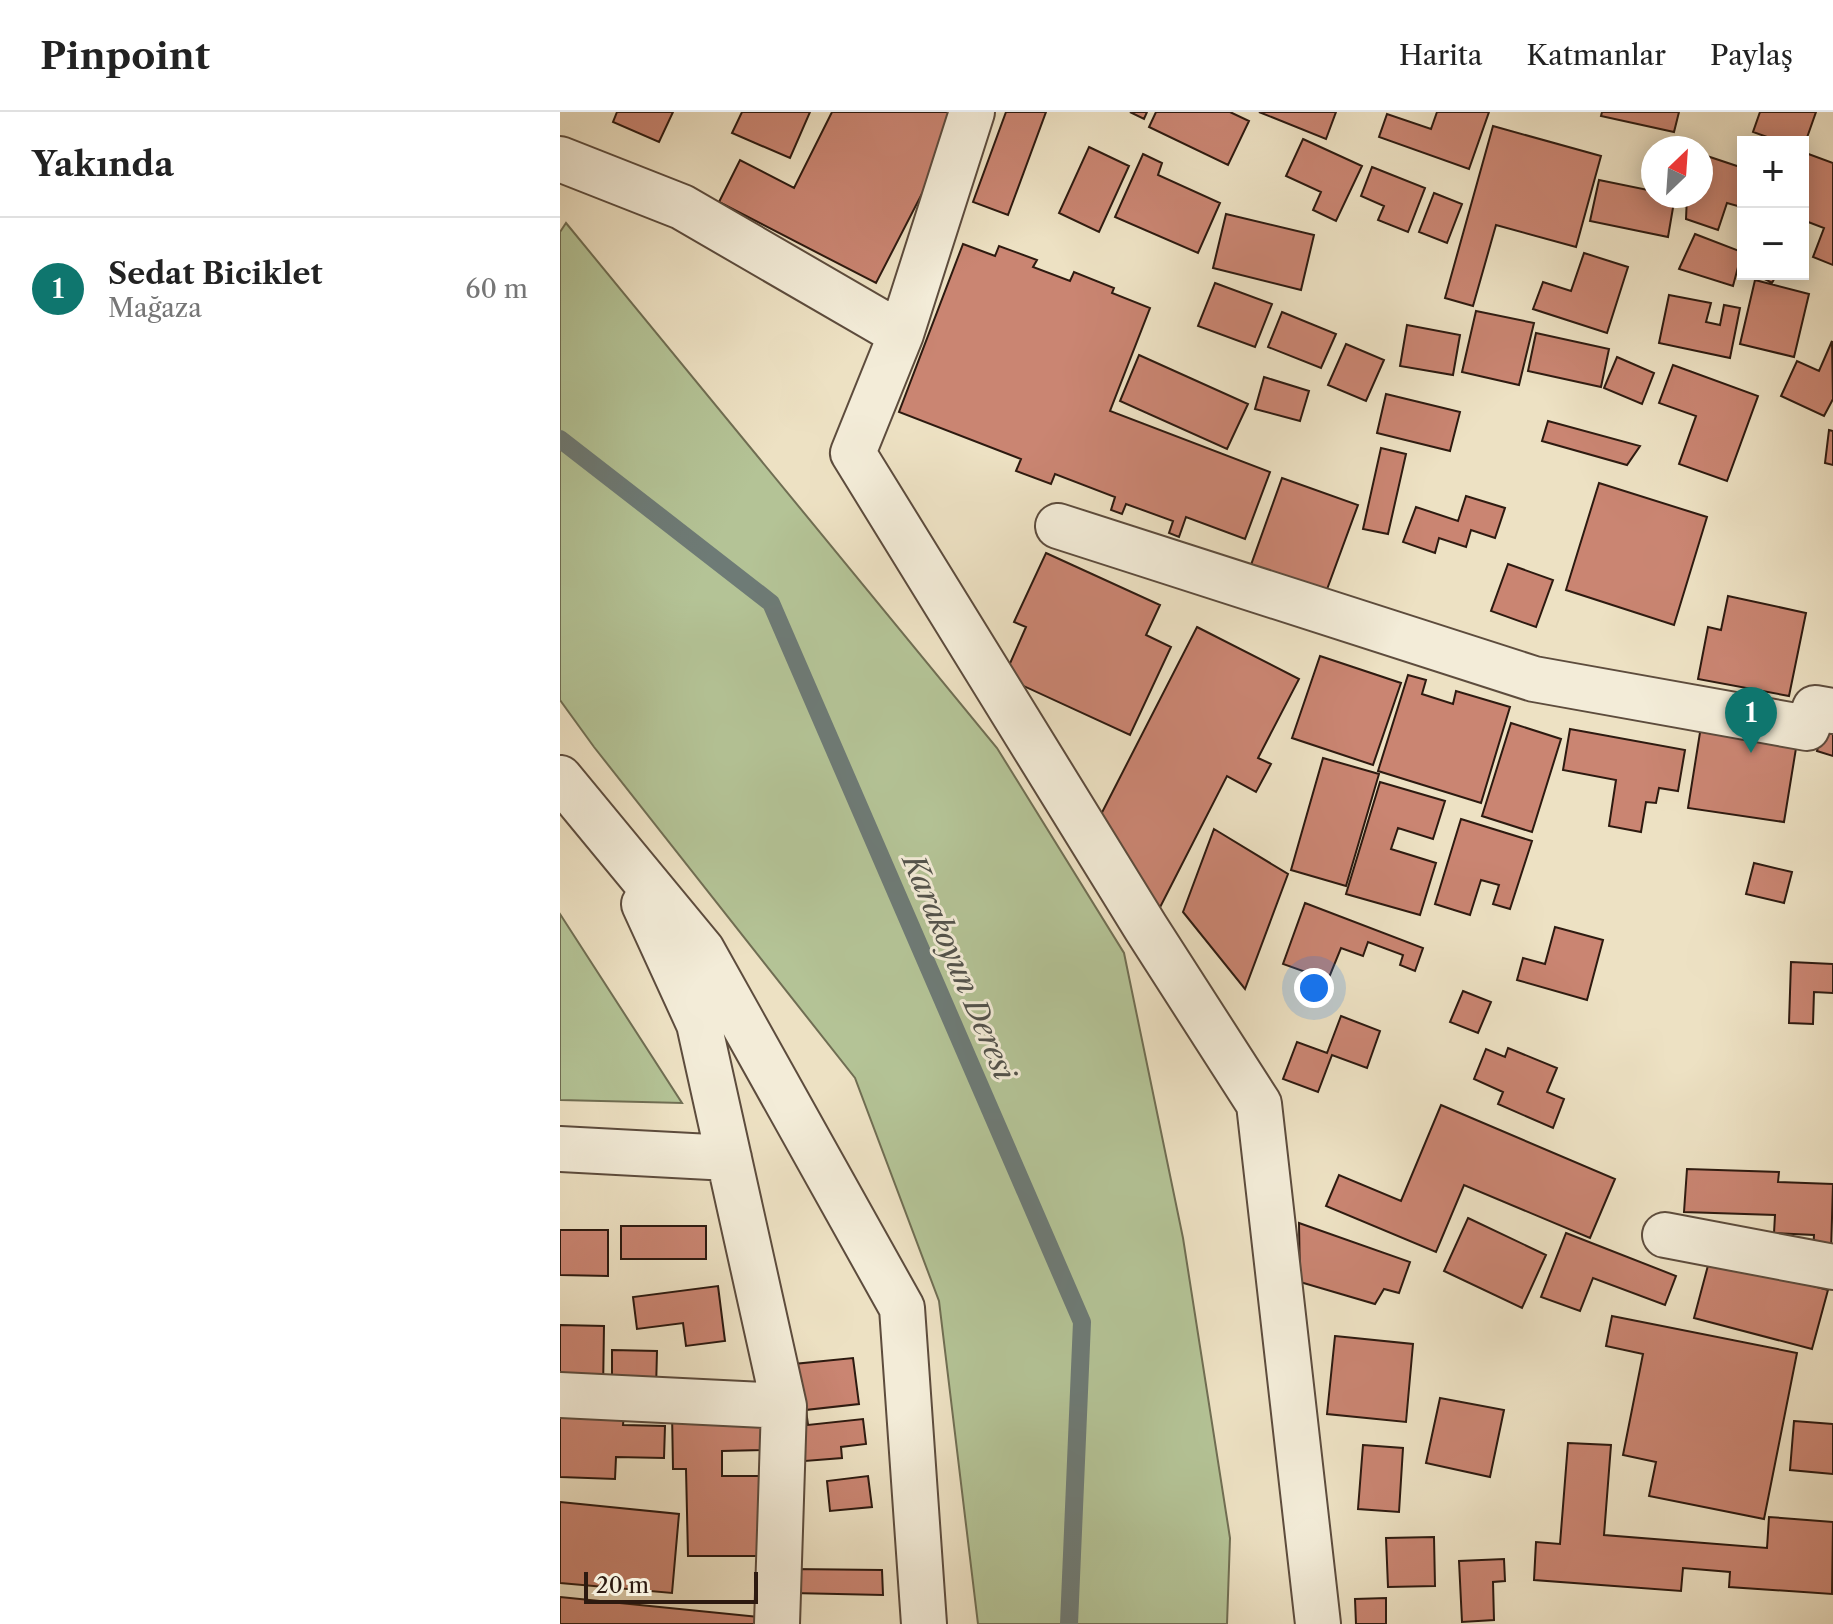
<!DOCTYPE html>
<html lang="tr">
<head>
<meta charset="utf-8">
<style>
  :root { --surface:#fff; --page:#f2f2f2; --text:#222; --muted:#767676; --line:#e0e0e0; --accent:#0f766e }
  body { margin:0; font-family:"Libre Caslon Text",serif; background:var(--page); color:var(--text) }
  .controls { position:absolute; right:24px; top:24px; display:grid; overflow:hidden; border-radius:0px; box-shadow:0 4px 20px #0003 }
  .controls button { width:72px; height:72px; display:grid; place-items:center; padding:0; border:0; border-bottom:2px solid var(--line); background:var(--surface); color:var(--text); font:40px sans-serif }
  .compass { position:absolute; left:1081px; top:24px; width:72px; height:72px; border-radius:50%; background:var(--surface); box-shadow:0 4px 20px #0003; rotate:25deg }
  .scale { position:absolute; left:24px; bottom:20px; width:174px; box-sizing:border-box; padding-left:8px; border:4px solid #2d1a10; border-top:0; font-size:22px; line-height:28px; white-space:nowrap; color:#2d1a10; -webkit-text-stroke:6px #f3ecd8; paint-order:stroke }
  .you { position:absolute; left:754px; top:876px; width:28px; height:28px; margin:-20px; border:6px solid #fff; border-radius:50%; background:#1a73e8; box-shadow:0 0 0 12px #1a73e833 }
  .badge { display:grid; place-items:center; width:52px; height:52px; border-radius:50%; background:var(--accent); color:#fff; font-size:26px; font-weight:700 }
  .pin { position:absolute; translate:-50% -66px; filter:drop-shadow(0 2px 4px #0008) }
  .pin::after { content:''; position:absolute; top:42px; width:28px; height:24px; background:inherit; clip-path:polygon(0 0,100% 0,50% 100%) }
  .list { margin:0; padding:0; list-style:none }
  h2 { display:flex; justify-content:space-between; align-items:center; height:104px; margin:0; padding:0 32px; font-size:34px }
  h2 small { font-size:26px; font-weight:400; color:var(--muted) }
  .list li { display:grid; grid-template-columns:52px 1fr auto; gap:24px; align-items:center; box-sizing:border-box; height:144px; padding:0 32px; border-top:2px solid var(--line) }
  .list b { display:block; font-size:30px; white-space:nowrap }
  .list p { margin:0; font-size:26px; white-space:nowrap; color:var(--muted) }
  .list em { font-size:26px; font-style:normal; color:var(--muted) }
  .map { position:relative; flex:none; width:1273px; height:1512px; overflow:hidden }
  header { display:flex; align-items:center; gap:48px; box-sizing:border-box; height:112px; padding:0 40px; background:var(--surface); border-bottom:2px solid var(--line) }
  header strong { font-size:38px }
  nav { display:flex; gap:44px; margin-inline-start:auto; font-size:28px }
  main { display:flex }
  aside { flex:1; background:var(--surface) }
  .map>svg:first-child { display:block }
  .green { fill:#b4c396; stroke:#706e53; stroke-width:2 }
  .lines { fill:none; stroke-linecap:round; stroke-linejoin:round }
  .stream { stroke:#6e7b76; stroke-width:18 }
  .building { fill:#ca8572; stroke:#2d1a10; stroke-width:2 }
  .minor-casing { stroke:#5d4c3d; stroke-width:48 }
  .minor { stroke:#f3ecd8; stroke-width:44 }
  .labels { text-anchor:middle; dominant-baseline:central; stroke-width:6; stroke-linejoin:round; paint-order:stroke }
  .water-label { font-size:30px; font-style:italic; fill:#53534c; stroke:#f3ecd8 }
</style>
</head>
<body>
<header>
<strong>Pinpoint</strong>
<nav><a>Harita</a><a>Katmanlar</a><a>Paylaş</a></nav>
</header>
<main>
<aside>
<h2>Yakında<small></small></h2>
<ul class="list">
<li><span class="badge">1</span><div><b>Sedat Biciklet</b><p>Mağaza</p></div><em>60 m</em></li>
</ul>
</aside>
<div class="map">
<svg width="1273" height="1512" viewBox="0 0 1273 1512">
  <rect width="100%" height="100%" fill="#ede1c3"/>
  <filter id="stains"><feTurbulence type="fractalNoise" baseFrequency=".0025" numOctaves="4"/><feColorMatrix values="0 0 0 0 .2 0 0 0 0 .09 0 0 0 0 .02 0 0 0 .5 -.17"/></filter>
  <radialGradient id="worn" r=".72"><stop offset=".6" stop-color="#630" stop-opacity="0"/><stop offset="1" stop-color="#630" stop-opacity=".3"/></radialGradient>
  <path class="green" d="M6,111l431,525 127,205 59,285 47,300 -3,86h-249l-39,-323 -84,-223 -261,-331 -34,-47v-468z
    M0,802l122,189 -122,-3z"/>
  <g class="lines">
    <path class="stream" d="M0,327l211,164 311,719 -13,302"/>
  </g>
  <path class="building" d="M57,0h56l-14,30 -46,-20z
    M182,0h68l-20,46 -58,-25z
    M272,0h132l-88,171 -157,-81 21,-42 54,28z
    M446,0h40l-38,103 -35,-13z
    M570,0h17l-3,7z
    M596,0h74l19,9 -21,44 -79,-38z
    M699,0h77l-10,27z
    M877,0h52l-20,57 -90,-32 8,-23 44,15z
    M1042,0h77l-5,20 -73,-16z
    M1200,0h56l-13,37v-7h-22l-28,-10z
    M933,14l108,30 -25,91 -80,-22 -23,81 -28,-8z
    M743,27l59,27 -26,55 -23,-11 8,-18 -35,-16z
    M529,35l40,19 -30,66 -40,-19z
    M1243,40l30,11v102l-20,-8 11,-29 -21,-8z
    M583,42l19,9 -4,12 62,28 -22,50 -83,-36z
    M1141,42l42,14 -2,39 -14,-4 -9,27 -32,-11 1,-23h14z
    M812,55l53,21 -17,44 -30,-12 6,-14 -23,-10z
    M1039,68l54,11v5h22l-7,41 -78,-16z
    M874,81l28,11 -15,39 -28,-11z
    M666,102l88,21 -13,55 -88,-22z
    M1135,122l47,18 -9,34 -54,-17z
    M403,132l32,12 4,-10 38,14 -4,7 37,14 4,-9 40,16 -2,5 38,15 -40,103 160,61 -25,67 -59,-22 -7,20 -10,-4 4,-12 -47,-17 -4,10 -11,-4 4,-13 -60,-23 -4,10 -35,-13 5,-12 -122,-47z
    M1024,141l44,14 -21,66 -74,-24 10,-27 28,9z
    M1195,162h22l-5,9z
    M1195,168l54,14 -15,63 -54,-13z
    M655,171l57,21 -17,43 -57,-21z
    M1109,183l42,8 -5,19 14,3 4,-20 16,3 -10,50 -71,-15z
    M916,199l58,12 -15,62 -57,-13z
    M722,200l54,22 -15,34 -53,-21z
    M847,213l53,10 -7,40 -53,-9z
    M976,221l73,16 -8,38 -73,-16z
    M1272,229l1,58 -9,17 -43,-20 16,-35 22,10z
    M786,232l38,16 -18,41 -38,-16z
    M579,243l109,49 -21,45 -107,-48z
    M1057,245l37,16 -12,31 -38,-16z
    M1113,253l85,31 -31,85 -48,-17 17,-48 -37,-13z
    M704,265l45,14 -9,30 -45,-12z
    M826,282l74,18 -10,39 -73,-18z
    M988,309l92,25 -13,19 -85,-24z
    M1269,318l4,1v34l-8,-2z
    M821,336l25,6 -18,80 -25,-5z
    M722,366l76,27 -32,87 -75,-27z
    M1039,371l108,34 -33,108 -108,-35z
    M906,384l39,12 -10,30 -24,-8 -5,17 -27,-9 -4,15 -32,-11 13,-35 42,14z
    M486,441l114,52 -14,30 25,12 -41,88 -126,-58 22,-50 -12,-5z
    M948,452l45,16 -17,47 -45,-16z
    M1168,484l78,17 -17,83 -91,-17 10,-52 13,3z
    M637,515l102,52 -41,79 13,6 -15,28 -29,-16 -75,147 -60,-91z
    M760,544l81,27 -28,82 -81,-27z
    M848,563l18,5 -4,14 31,10 3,-13 54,16 -29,96 -103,-32z
    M1267,603l6,2v39l-16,-5z
    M1142,608l96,16 -14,86 -96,-14z
    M951,611l50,16 -29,93 -50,-16z
    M1010,617l115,21 -7,41 -19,-3 -3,15 -10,-1 -5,30 -32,-6 7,-46 -53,-10z
    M763,646l56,16 -33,112 -55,-16z
    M820,670l65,19 -12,38 -35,-11 -7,21 45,14 -16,52 -74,-21z
    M901,707l71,22 -22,68 -17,-5 6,-19 -18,-5 -11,35 -35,-11z
    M654,717l74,45 -43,115 -62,-77z
    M1194,751l38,9 -8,31 -38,-9z
    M745,791l118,45 -8,23 -15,-6 3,-10 -35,-13 -5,14 -22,-8 -13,32 -45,-16z
    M995,815l48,13 -16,60 -70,-20 6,-22 22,6z
    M1231,850l42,2v29l-19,-1 -1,32 -24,-1z
    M903,879l28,11 -13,31 -28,-11z
    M781,904l39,15 -13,37 -35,-13 -14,37 -35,-13 14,-37 30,11z
    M948,936l49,20 -10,24 17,7 -11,29 -55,-24 5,-12 -29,-13 12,-30 19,8z
    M881,993l174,74 -25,59 -126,-53 -28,67 -110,-46 13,-31 62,26z
    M1127,1057l92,3 -1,10 55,2 -2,68 -18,-1 1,-16 -40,-2 1,-18 -91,-3z
    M908,1106l78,37 -24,53 -78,-37z
    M739,1111l111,39 -11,31 -15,-4 -9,15 -75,-22z
    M61,1114h85v33h-85z
    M0,1118h48v46l-48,-1z
    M1006,1121l110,43 -11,29 -72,-27 -13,33 -39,-14z
    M1150,1146l118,32 -16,59 -118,-31z
    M158,1174l7,55 -39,5 -3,-23 -46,6 -4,-32z
    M1052,1204l185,37 -33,166 -115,-23 7,-34 -33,-7 20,-101 -37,-8z
    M0,1213l44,1 -1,66 -43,-1z
    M775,1224l78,8 -7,78 -79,-8z
    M52,1238l45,1 -1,39 -44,-1z
    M293,1246l6,46 -53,6 2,15 55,-6 3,25 -25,3 1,11 -37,3 -11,-97z
    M880,1286l64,12 -14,67 -64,-14z
    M112,1300h90l1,38 -41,1v25h43l2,80h-79l-2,-87h-13z
    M0,1301l64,2 -1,10 42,1 -1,32 -48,-1 -1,22 -55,-2z
    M1234,1309l39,3v50l-43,-4z
    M1008,1331l43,2 -7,90 163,13 2,-31 64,5 -1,72 -103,-7 1,-15 -47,-4 -2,23 -147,-11 2,-38 24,2z
    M803,1333l40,3 -4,64 -41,-3z
    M308,1364l4,31 -42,4 -3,-30z
    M0,1390l119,12 -7,79 -112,-10z
    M874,1425l1,49 -47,1 -2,-49z
    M944,1447l1,22 -12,1 1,38 -32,2 -3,-61z
    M232,1457l90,1 1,25 -91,-2z
    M0,1485l208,21 -1,6h-207z
    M826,1486v26h-30l-1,-25z"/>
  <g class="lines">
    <defs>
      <path id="minor" d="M412,0l-71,222 -48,119 293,475 113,176 59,520
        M0,47l122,48 219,127
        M498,414l476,153 273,49 8,-20 18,3
        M0,666l142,172 200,358 22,316
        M84,792l55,120 85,382 -7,218
        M0,1037l169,9
        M1105,1123l168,32
        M0,1283l224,11"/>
    </defs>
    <use href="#minor" class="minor-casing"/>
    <use href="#minor" class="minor"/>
  </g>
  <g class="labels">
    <g class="water-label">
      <text transform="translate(399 855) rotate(67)">Karakoyun Deresi</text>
    </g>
  </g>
  <rect width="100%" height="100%" filter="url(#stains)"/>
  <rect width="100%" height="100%" fill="url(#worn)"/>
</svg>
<div class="controls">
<button>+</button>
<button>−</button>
</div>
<svg class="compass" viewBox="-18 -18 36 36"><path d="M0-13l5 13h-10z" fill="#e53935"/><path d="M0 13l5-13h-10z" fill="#767676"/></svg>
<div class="scale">20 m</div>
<div class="you"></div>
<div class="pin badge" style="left:1191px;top:641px">1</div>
</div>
</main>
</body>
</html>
